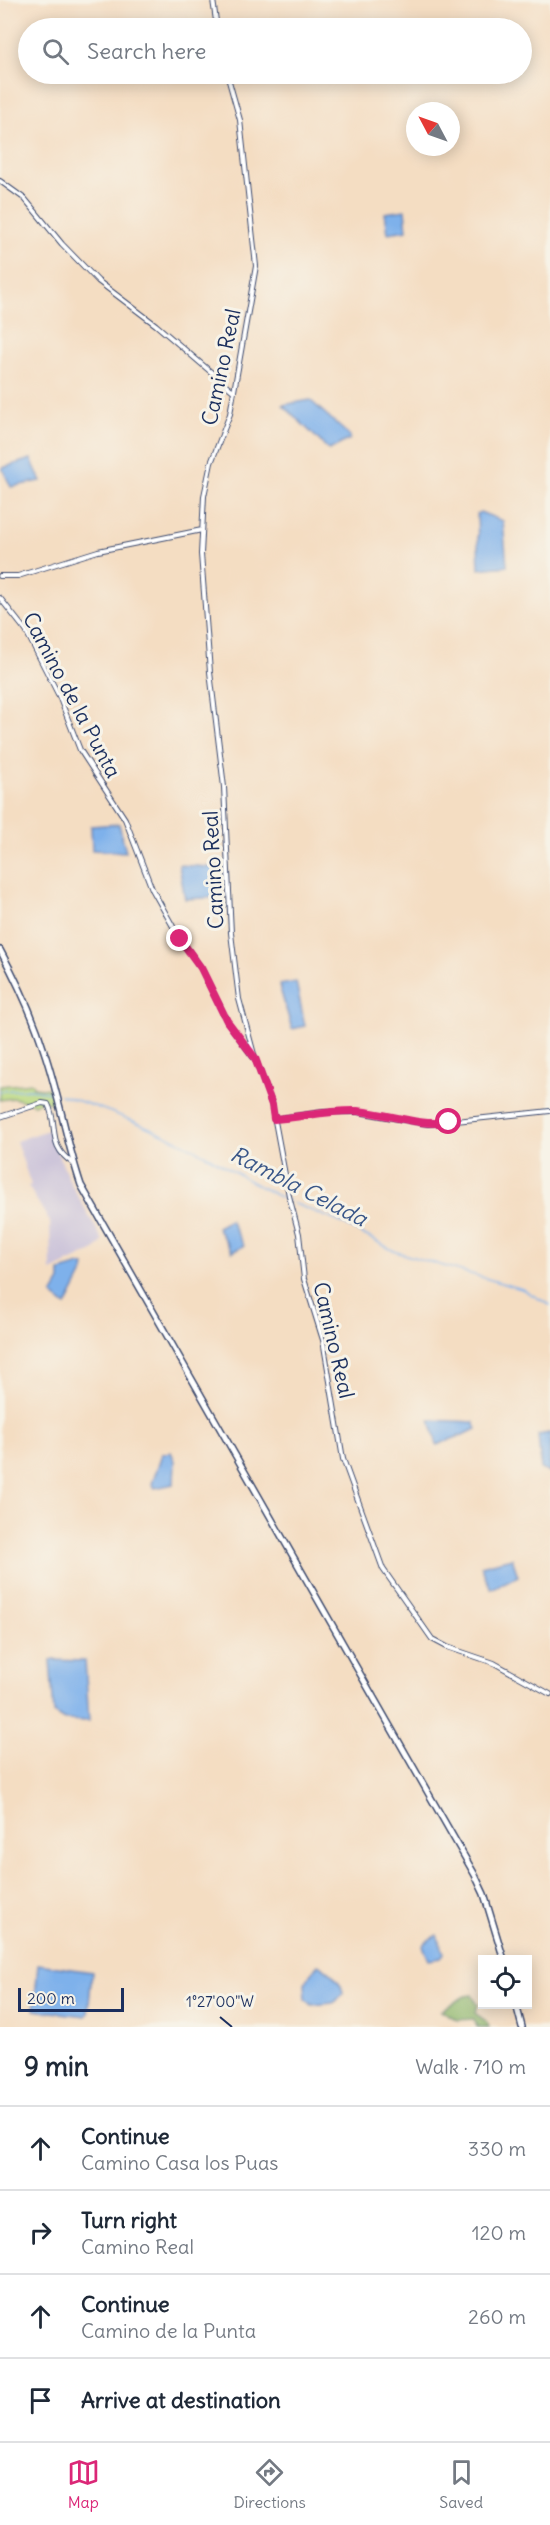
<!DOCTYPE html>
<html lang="en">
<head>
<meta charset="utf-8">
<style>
  :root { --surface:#fff; --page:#f6f6f7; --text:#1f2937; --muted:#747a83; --line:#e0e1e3; --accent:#db2777 }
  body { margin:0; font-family:Delius,sans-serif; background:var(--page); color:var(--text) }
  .controls { position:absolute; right:18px; bottom:18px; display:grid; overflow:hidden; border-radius:0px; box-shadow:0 3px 15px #0003 }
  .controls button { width:54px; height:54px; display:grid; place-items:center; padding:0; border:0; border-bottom:2px solid var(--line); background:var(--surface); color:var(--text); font:30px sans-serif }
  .compass { position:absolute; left:406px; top:102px; width:54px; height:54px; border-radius:50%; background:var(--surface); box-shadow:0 3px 15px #0003; rotate:311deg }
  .scale { position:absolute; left:18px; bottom:15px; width:106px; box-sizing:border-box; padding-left:6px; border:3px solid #1b2f5e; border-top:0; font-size:16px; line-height:21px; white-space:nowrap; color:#1b2f5e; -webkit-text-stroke:4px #f7f3e8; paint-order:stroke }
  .stop { position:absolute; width:18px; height:18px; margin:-14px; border:4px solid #db2777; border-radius:50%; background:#fff }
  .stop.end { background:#db2777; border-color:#fff; box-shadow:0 2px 6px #0008 }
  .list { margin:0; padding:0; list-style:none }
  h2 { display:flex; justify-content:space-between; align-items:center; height:78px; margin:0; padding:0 24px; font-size:26px }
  h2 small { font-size:20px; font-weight:400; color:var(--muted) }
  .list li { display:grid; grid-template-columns:39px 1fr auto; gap:18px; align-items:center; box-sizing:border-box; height:84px; padding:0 24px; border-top:2px solid var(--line) }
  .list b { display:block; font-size:22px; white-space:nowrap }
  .list p { margin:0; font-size:20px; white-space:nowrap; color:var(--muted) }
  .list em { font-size:20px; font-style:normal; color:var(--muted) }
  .icon { flex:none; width:33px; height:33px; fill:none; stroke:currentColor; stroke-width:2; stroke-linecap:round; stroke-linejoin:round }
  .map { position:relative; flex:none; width:550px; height:2027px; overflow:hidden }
  .search { position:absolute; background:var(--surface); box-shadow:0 3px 15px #0003; left:18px; right:18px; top:18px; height:66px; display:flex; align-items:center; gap:15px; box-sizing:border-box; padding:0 21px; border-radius:33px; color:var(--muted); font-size:22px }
  .sheet { height:414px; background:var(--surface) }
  nav { display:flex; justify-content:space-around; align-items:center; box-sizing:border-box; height:84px; border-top:2px solid var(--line); background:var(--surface); font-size:16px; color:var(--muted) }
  nav a { display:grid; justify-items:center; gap:3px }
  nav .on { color:var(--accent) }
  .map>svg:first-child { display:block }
  .industrial { fill:#c8bfd8 }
  .green { fill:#b9d87f; stroke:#6a846e; stroke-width:1.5 }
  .forest { fill:#92b86e; stroke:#567466; stroke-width:1.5 }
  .water { fill:#7eb1eb; stroke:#4c70a4; stroke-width:1.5 }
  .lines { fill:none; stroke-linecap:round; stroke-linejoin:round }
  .stream { stroke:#7eb1eb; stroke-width:1.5 }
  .minor-casing { stroke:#3c496d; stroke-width:6 }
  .major-casing { stroke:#3c496d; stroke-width:8 }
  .minor { stroke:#fff; stroke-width:4 }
  .major { stroke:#fff; stroke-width:5 }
  .route { stroke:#db2777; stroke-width:8 }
  .ticks { fill:none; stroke:#1b2f5e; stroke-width:2 }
  .labels { text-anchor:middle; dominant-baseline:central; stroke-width:6; stroke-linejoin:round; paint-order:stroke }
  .street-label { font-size:21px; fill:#1b2f5e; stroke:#f7f3e8 }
  .water-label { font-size:22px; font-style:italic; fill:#395688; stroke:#f7f3e8 }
  .ticks-label { font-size:15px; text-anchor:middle; fill:#1b2f5e; stroke:#f7f3e8; stroke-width:6; stroke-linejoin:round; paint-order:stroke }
</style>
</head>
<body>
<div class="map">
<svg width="550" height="2027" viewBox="0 0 550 2027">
  <rect width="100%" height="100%" fill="#f7f3e8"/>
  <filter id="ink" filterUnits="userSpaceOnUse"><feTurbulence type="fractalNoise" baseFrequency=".0167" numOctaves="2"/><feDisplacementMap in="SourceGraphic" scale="12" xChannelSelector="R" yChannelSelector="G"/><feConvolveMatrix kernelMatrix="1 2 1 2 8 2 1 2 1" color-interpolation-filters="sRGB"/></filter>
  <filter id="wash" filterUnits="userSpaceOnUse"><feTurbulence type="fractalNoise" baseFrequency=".008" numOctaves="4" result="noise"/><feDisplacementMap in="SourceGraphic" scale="24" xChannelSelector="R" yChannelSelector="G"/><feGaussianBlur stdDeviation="1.35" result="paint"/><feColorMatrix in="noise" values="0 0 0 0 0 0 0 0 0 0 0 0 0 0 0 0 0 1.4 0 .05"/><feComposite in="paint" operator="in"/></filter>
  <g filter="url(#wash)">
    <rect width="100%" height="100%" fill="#f4ddc2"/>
    <path class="industrial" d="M48,1130l22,52 33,59 -8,9 -44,21 -1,-49 -22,-36 3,-1 -15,-44z"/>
    <path class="green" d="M32,1083l1,4 17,2 4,15 -11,-3 -9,3 -20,-6 -14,2v-14z"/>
    <path class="forest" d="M472,1995l6,10 -3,8 11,8 3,6h-12l-3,-8 -17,1 -16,-10 24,-14z"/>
    <path class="water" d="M405,210l2,20 -19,3 -3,-20z
      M310,400l40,36v3l-21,11 -46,-45z
      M31,459l10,22 -30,6 -9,-19z
      M480,512l23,9 4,45 -28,3 -2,-55z
      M119,824l7,28 -34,-2 -1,-24z
      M179,865l44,3 -2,29 -36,2z
      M296,982l9,44 -13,3 -13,-44z
      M230,1220l14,26 -12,6 -15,-25z
      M80,1265l5,1 -1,5 -18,35 -14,-11 8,-14v-10z
      M430,1420l44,2 3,7 -40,16z
      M550,1433v40l-9,-4 -3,-34z
      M171,1452l4,9 -1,23 -19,4 -3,-4 10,-30z
      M512,1558l6,18 -27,13 -10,-23z
      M50,1660l35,1 4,60 -24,-1 -11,-7z
      M437,1935l7,18 -3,5 -12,2 -6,-14 2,-4z
      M38,1964l54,8 -4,42 -2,2 -52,-6z
      M318,1964c10,6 24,17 25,30l-10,9 -21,2 -6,-6 -1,-16z"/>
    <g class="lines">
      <path class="stream" d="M0,1091l30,-2 25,5
        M60,1095c50,15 98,35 144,59 29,16 54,34 85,47
        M293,1203l49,20 54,29 126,37 28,16"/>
    </g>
  </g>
  <g filter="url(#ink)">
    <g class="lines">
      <defs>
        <path id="minor" d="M213,0l4,28
          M227,74l13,46 16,146 -26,148 -19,49 -7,33 -3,58 9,118 14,115 7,146 8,66 16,59 17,47 17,91 10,38 5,45 19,61 20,119 40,110 49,70 15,8 47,16 56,31
          M0,181l25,18 37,45 36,37 58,44 76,65
          M0,576h18l80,-25 104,-21
          M0,598l26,33 33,65 21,54 45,69 27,70 28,50 21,29 26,53 26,36
          M0,1117l42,-14 6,1c11,22 -2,42 26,60
          M274,1119l49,-7h35l70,12 122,-13"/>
        <path id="major" d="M0,950c18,33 33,65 44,101 15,44 22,90 37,134l394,690 9,19 20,66
          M516,2004l6,23"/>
      </defs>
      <use href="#minor" class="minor-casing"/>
      <use href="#major" class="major-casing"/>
      <use href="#minor" class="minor"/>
      <use href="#major" class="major"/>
    </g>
  </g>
  <g class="lines" filter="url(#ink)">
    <path class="route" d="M180,939l21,29 26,53 28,37 17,47 2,14c28,-2 55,-9 83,-8 31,2 60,16 92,11"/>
  </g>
  <path class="ticks" d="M220,2017l12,10"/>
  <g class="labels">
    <g class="street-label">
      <text transform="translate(221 367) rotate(-78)">Camino Real</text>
      <text transform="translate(72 695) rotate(62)">Camino de la Punta</text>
      <text transform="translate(213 870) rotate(-93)">Camino Real</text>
      <text transform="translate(334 1340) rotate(77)">Camino Real</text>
    </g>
    <g class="water-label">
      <text transform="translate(299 1186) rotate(27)">Rambla Celada</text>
    </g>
  </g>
  <g class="ticks-label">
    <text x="220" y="2007">1°27'00"W</text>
  </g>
</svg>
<div class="controls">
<button><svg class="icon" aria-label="locate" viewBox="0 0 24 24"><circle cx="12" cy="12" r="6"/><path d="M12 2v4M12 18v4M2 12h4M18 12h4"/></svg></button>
</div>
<svg class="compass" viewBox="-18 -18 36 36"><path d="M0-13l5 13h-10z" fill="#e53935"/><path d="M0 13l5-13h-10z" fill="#747a83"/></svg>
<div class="scale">200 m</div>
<div class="stop" style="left:449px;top:1122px"></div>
<div class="stop end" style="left:180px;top:939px"></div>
<div class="search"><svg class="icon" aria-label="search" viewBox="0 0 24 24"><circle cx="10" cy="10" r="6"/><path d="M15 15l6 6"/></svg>Search here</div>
</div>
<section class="sheet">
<h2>9 min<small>Walk · 710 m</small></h2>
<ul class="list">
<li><svg class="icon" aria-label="ahead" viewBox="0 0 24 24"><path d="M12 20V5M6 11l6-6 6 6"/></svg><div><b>Continue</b><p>Camino Casa los Puas</p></div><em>330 m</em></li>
<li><svg class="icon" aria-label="right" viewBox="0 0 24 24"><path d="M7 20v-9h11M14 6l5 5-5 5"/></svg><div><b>Turn right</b><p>Camino Real</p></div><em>120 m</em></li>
<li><svg class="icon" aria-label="ahead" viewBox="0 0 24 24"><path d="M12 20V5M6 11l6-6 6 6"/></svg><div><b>Continue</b><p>Camino de la Punta</p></div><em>260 m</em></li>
<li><svg class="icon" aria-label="arrive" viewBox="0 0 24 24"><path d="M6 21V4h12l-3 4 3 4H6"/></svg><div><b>Arrive at destination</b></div></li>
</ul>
</section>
<nav>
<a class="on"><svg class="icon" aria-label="map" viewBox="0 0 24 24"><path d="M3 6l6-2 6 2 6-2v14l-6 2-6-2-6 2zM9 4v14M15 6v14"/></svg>Map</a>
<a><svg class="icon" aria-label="directions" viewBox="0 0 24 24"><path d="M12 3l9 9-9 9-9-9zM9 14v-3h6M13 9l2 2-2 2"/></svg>Directions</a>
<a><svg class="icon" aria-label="saved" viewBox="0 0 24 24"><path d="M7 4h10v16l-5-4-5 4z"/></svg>Saved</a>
</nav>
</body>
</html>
